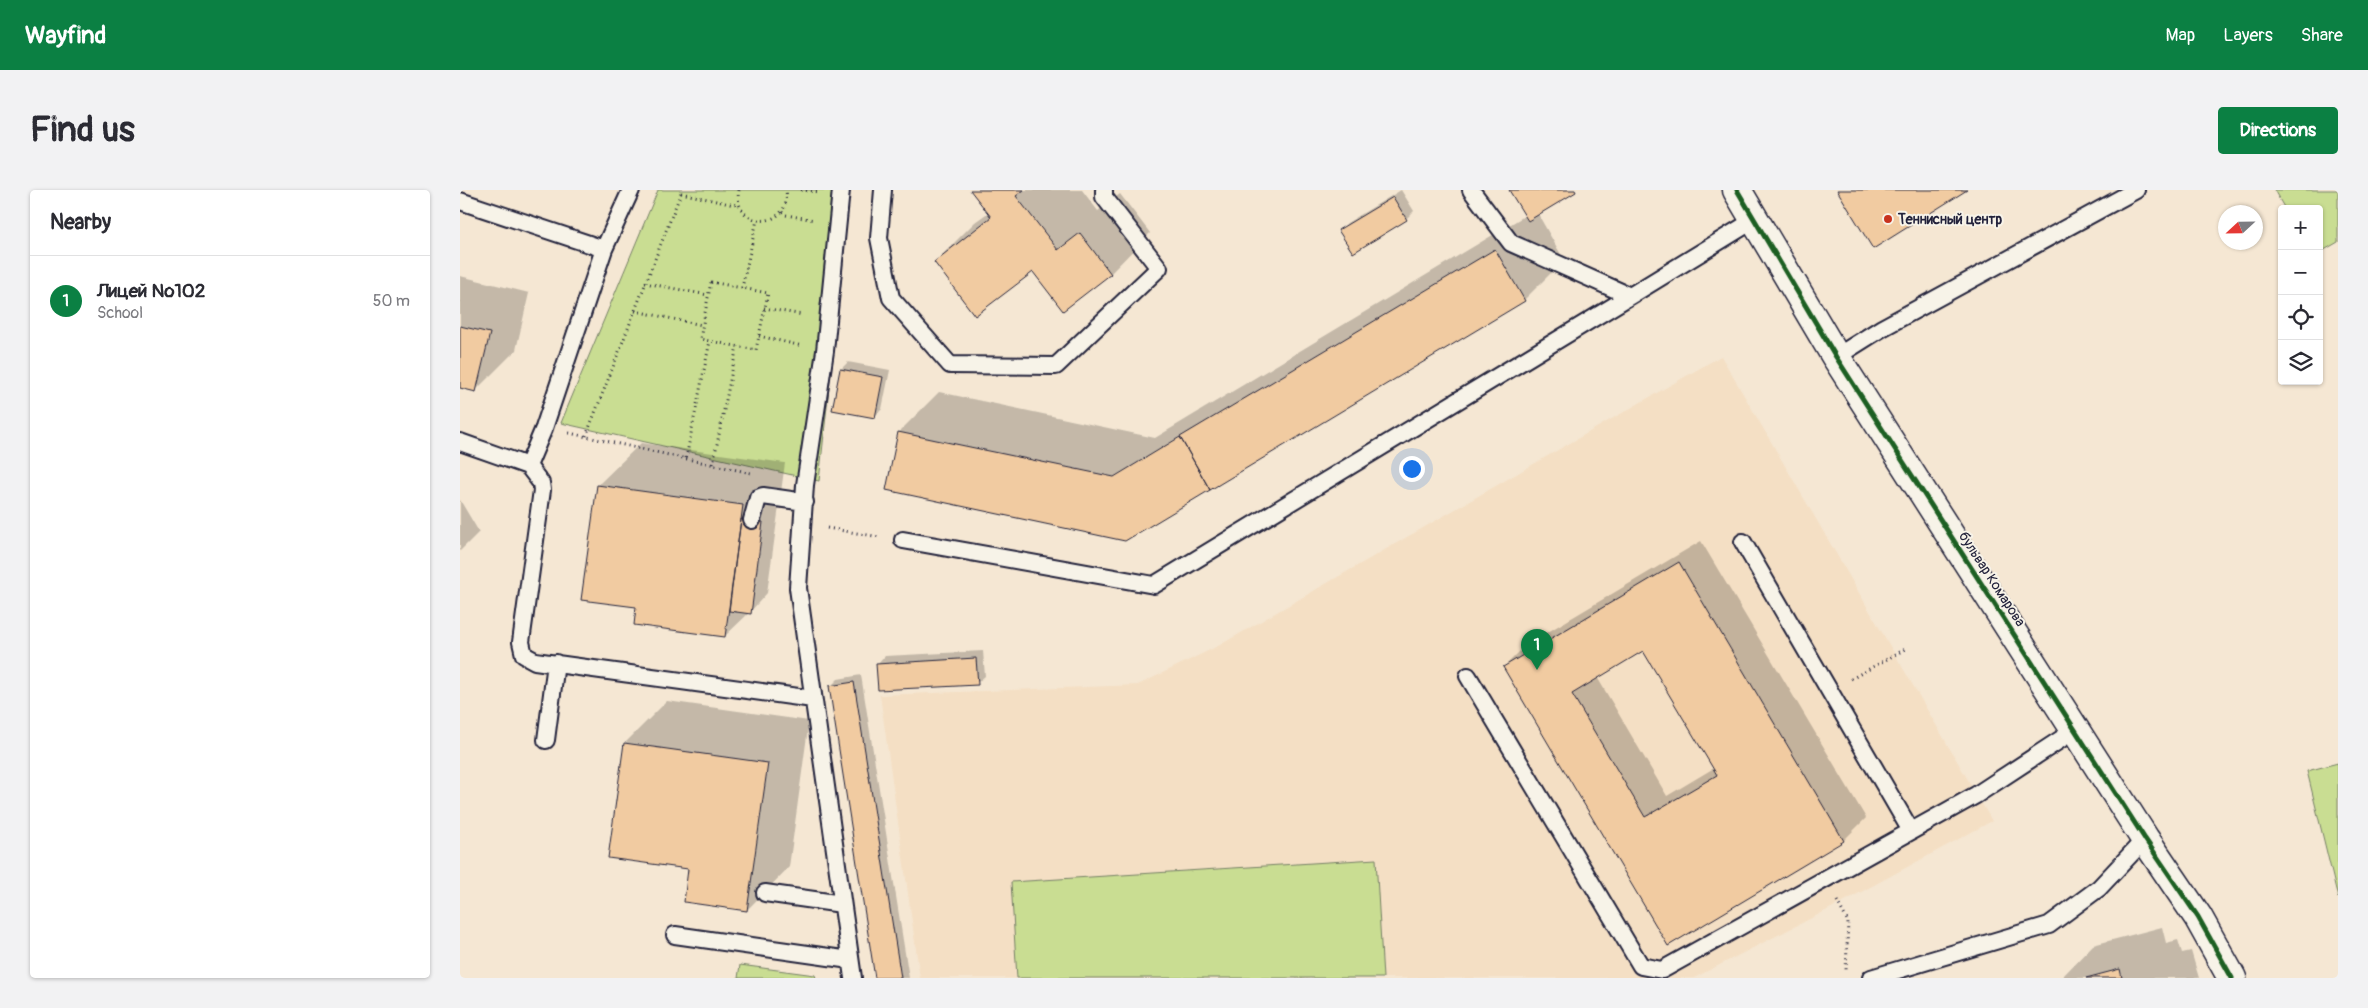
<!DOCTYPE html>
<html lang="en">
<head>
<meta charset="utf-8">
<style>
  :root { --surface:#fff; --page:#f2f2f3; --text:#2b2b33; --muted:#7c7c81; --line:#e1e1e2; --accent:#0b8043 }
  body { margin:0; font-family:Pangolin,sans-serif; background:var(--page); color:var(--text) }
  .controls { position:absolute; right:15px; top:15px; display:grid; overflow:hidden; border-radius:5px; box-shadow:0 1px 4px #0004 }
  .controls button { width:45px; height:45px; display:grid; place-items:center; padding:0; border:0; border-bottom:1px solid var(--line); background:var(--surface); color:var(--text); font:25px sans-serif }
  .compass { position:absolute; left:1758px; top:15px; width:45px; height:45px; border-radius:50%; background:var(--surface); box-shadow:0 1px 4px #0004; rotate:248deg }
  .you { position:absolute; left:951px; top:278px; width:18px; height:18px; margin:-12px; border:4px solid #fff; border-radius:50%; background:#1a73e8; box-shadow:0 0 0 8px #1a73e833 }
  .badge { display:grid; place-items:center; width:32px; height:32px; border-radius:50%; background:var(--accent); color:#fff; font-size:16px; font-weight:700 }
  .pin { position:absolute; translate:-50% -41px; filter:drop-shadow(0 1px 2px #0008) }
  .pin::after { content:''; position:absolute; top:26px; width:18px; height:15px; background:inherit; clip-path:polygon(0 0,100% 0,50% 100%) }
  .list { margin:0; padding:0; list-style:none }
  h2 { display:flex; justify-content:space-between; align-items:center; height:65px; margin:0; padding:0 20px; font-size:21px }
  h2 small { font-size:16px; font-weight:400; color:var(--muted) }
  .list li { display:grid; grid-template-columns:32px 1fr auto; gap:15px; align-items:center; box-sizing:border-box; height:90px; padding:0 20px; border-top:1px solid var(--line) }
  .list b { display:block; font-size:19px; white-space:nowrap }
  .list p { margin:0; font-size:16px; white-space:nowrap; color:var(--muted) }
  .list em { font-size:16px; font-style:normal; color:var(--muted) }
  .icon { flex:none; width:28px; height:28px; fill:none; stroke:currentColor; stroke-width:2; stroke-linecap:round; stroke-linejoin:round }
  .map { position:relative; flex:none; width:1878px; height:788px; overflow:hidden; border-radius:5px }
  header { display:flex; align-items:center; gap:30px; box-sizing:border-box; height:70px; padding:0 25px; background:var(--accent); color:#fff }
  header strong { font-size:24px }
  nav { display:flex; gap:28px; margin-inline-start:auto; font-size:18px }
  .intro { display:flex; align-items:center; justify-content:space-between; box-sizing:border-box; height:120px; padding:0 30px }
  h1 { margin:0; font-size:35px }
  .button { padding:12px 22px; border-radius:5px; background:var(--accent); color:#fff; font-size:18px; font-weight:700 }
  main { display:flex; gap:30px; padding:0 30px }
  aside { flex:1; background:var(--surface); border-radius:5px; box-shadow:0 1px 4px #0004 }
  .map>svg:first-child { display:block }
  .built { fill:#f4dfc4 }
  .green { fill:#c9dd92; stroke:#768066 }
  .shadow { fill:#0003; fill-rule:evenodd }
  .building { fill:#f1cba1; stroke:#22223b; fill-rule:evenodd }
  .lines { fill:none; stroke-linecap:round; stroke-linejoin:round }
  .service-casing { stroke:#22223b; stroke-width:20 }
  .tertiary-casing { stroke:#22223b; stroke-width:31 }
  .path { stroke:#22223b; stroke-width:3; stroke-dasharray:1 4; stroke-linecap:butt }
  .service { stroke:#f7f3e8; stroke-width:16 }
  .tertiary { stroke:#f7f3e8; stroke-width:28 }
  .cycleway-casing { stroke:#f7f3e8; stroke-width:8 }
  .cycleway { stroke:#1b5e20; stroke-width:5 }
  .poi-dot { fill:#c8321e; stroke:#f7f3e8; stroke-width:2 }
  .labels { text-anchor:middle; dominant-baseline:central; stroke-width:4; stroke-linejoin:round; paint-order:stroke }
  .poi-label { font-size:14px; font-weight:bold; fill:#22223b; stroke:#f7f3e8; text-anchor:start }
  .street-label { font-size:14px; fill:#22223b; stroke:#f7f3e8 }
</style>
</head>
<body>
<header>
<strong>Wayfind</strong>
<nav><a>Map</a><a>Layers</a><a>Share</a></nav>
</header>
<div class="intro"><h1>Find us</h1><a class="button">Directions</a></div>
<main>
<aside>
<h2>Nearby<small></small></h2>
<ul class="list">
<li><span class="badge">1</span><div><b>Лицей №102</b><p>School</p></div><em>50 m</em></li>
</ul>
</aside>
<div class="map">
<svg width="1878" height="788" viewBox="0 0 1878 788">
  <rect width="100%" height="100%" fill="#f5e7d3"/>
  <filter id="ink" filterUnits="userSpaceOnUse"><feTurbulence type="fractalNoise" baseFrequency=".02" numOctaves="2"/><feDisplacementMap in="SourceGraphic" scale="10" xChannelSelector="R" yChannelSelector="G"/><feConvolveMatrix kernelMatrix="1 2 1 2 8 2 1 2 1" color-interpolation-filters="sRGB"/></filter>
  <g filter="url(#ink)">
    <path class="built" d="M1261,166l271,465 -153,83 -145,74h-774l-40,-283 258,-10 82,-40z"/>
    <path class="green" d="M198,0h192l-31,291 -258,-58z
      M1814,0h64v52l-19,11v-44h-34z
      M1878,573v135l-31,-127z
      M916,669l7,119h-366l-6,-96z
      M280,775l75,10 1,3h-78z"/>
    <path class="shadow" d="M512,0h110l16,21 22,-17 30,39 -39,40 -48,36 -29,-39 -99,-8 40,-40 14,-10z
      M941,0l13,21 -8,8 -53,32 -13,-21 7,-7z
      M1050,0h66l-38,24 26,46 -40,40 -399,239 -237,-50 11,-57 40,-40 216,46 371,-223z
      M0,86l69,17 -13,57 -40,40 -16,-3z
      M388,172l42,8 -8,39 -8,8 -33,-48z
      M181,253l144,20 -18,130 -17,19 -25,24 -87,-30 -55,-7 15,-114z
      M0,310l19,32 -19,19z
      M1241,351l165,277 -22,22 -176,104 -164,-277 22,-22zM1184,460l70,118 -47,28 -70,-119z
      M523,461l2,25 -8,7 -99,-19 7,-8z
      M401,485l48,303h-33l-46,-291 8,-8z
      M207,511l142,20 -20,146 -42,43 -57,-42 -65,-125z
      M1702,737l4,16 12,-3 4,13 9,-2 8,27h-138l32,-33z"/>
    <path class="building" d="M510,0h54l-8,6 42,54 22,-17 31,41 -48,37 -30,-39 -58,44 -41,-54 57,-45z
      M1049,0h66l1,2 -48,29z
      M1377,0h130l-94,59z
      M933,7l14,23 -54,33 -15,-23z
      M1035,59l30,52 -315,189 -30,-53z
      M0,136l30,7 -14,59 -16,-4z
      M380,179l43,8 -8,41 -43,-8z
      M438,242l216,45 66,-40 30,53 -85,51 -239,-51z
      M137,295l146,20 -18,132 -91,-12 2,-18 -55,-7z
      M281,329l22,3 -12,92 -22,-3z
      M1219,372l165,279 -176,105 -165,-279zM1183,461l74,124 -72,42 -73,-123z
      M516,468l2,27 -100,5 -2,-26z
      M394,492l47,296h-26l-46,-292z
      M164,553l144,20 -21,148 -63,-9 4,-33 -80,-11z
      M1660,779l2,9h-36z"/>
    <g class="lines">
      <defs>
        <path id="service" d="M381,0l-16,161 -20,134 -7,103 55,390
          M423,0l-4,48 12,60 59,67 106,1 103,-98 -55,-71v-7
          M1011,0l40,53 119,53 124,-76
          M0,11l144,48
          M1376,167l46,-29 254,-138
          M0,252l68,24 16,-38 60,-179 27,-59
          M68,276l13,17 1,7 -21,152 3,13 11,6 278,38
          M292,330l6,-22 5,-2 42,6
          M443,350l251,45 476,-289
          M1283,352l168,289
          M1008,486l173,290 21,4 314,-175 99,-65
          M86,550l10,-77
          M305,703l77,11
          M215,745l175,25
          M1411,788l178,-53 50,-37 46,-49"/>
        <path id="tertiary" d="M1277,0l99,167 309,482 53,78 34,61"/>
      </defs>
      <use href="#service" class="service-casing"/>
      <use href="#tertiary" class="tertiary-casing"/>
      <path class="path" d="M279,0c-8,39 53,42 47,0
        M341,0l17,2
        M221,3l53,12 5,-2
        M322,22l4,3 29,5
        M251,92l57,11 -12,57 -56,-11z
        M185,93l63,12
        M282,98l15,-68
        M304,118l39,7
        M175,121l67,14
        M299,146l43,10
        M109,243l182,40
        M126,246l96,-246
        M226,268l24,-117
        M253,274l24,-118
        M367,338l53,9
        M1391,489l56,-31
        M1377,711l11,21 -2,48"/>
      <use href="#service" class="service"/>
      <use href="#tertiary" class="tertiary"/>
      <defs>
        <path id="cycleway" d="M1277,0l99,167 309,482 53,78 34,61"/>
      </defs>
      <use href="#cycleway" class="cycleway-casing"/>
      <use href="#cycleway" class="cycleway"/>
    </g>
  </g>
  <circle class="poi-dot" cx="1428" cy="29" r="5"/>
  <g class="labels">
    <g class="poi-label">
      <text x="1438" y="29">Теннисный центр</text>
    </g>
    <g class="street-label">
      <text transform="translate(1532 389) rotate(57)">бульвар Комарова</text>
    </g>
  </g>
</svg>
<div class="controls">
<button>+</button>
<button>−</button>
<button><svg class="icon" aria-label="locate" viewBox="0 0 24 24"><circle cx="12" cy="12" r="6"/><path d="M12 2v4M12 18v4M2 12h4M18 12h4"/></svg></button>
<button><svg class="icon" aria-label="layers" viewBox="0 0 24 24"><path d="M12 4l9 5-9 5-9-5zM3 14l9 5 9-5"/></svg></button>
</div>
<svg class="compass" viewBox="-18 -18 36 36"><path d="M0-13l5 13h-10z" fill="#e53935"/><path d="M0 13l5-13h-10z" fill="#7c7c81"/></svg>
<div class="you"></div>
<div class="pin badge" style="left:1077px;top:480px">1</div>
</div>
</main>
</body>
</html>
